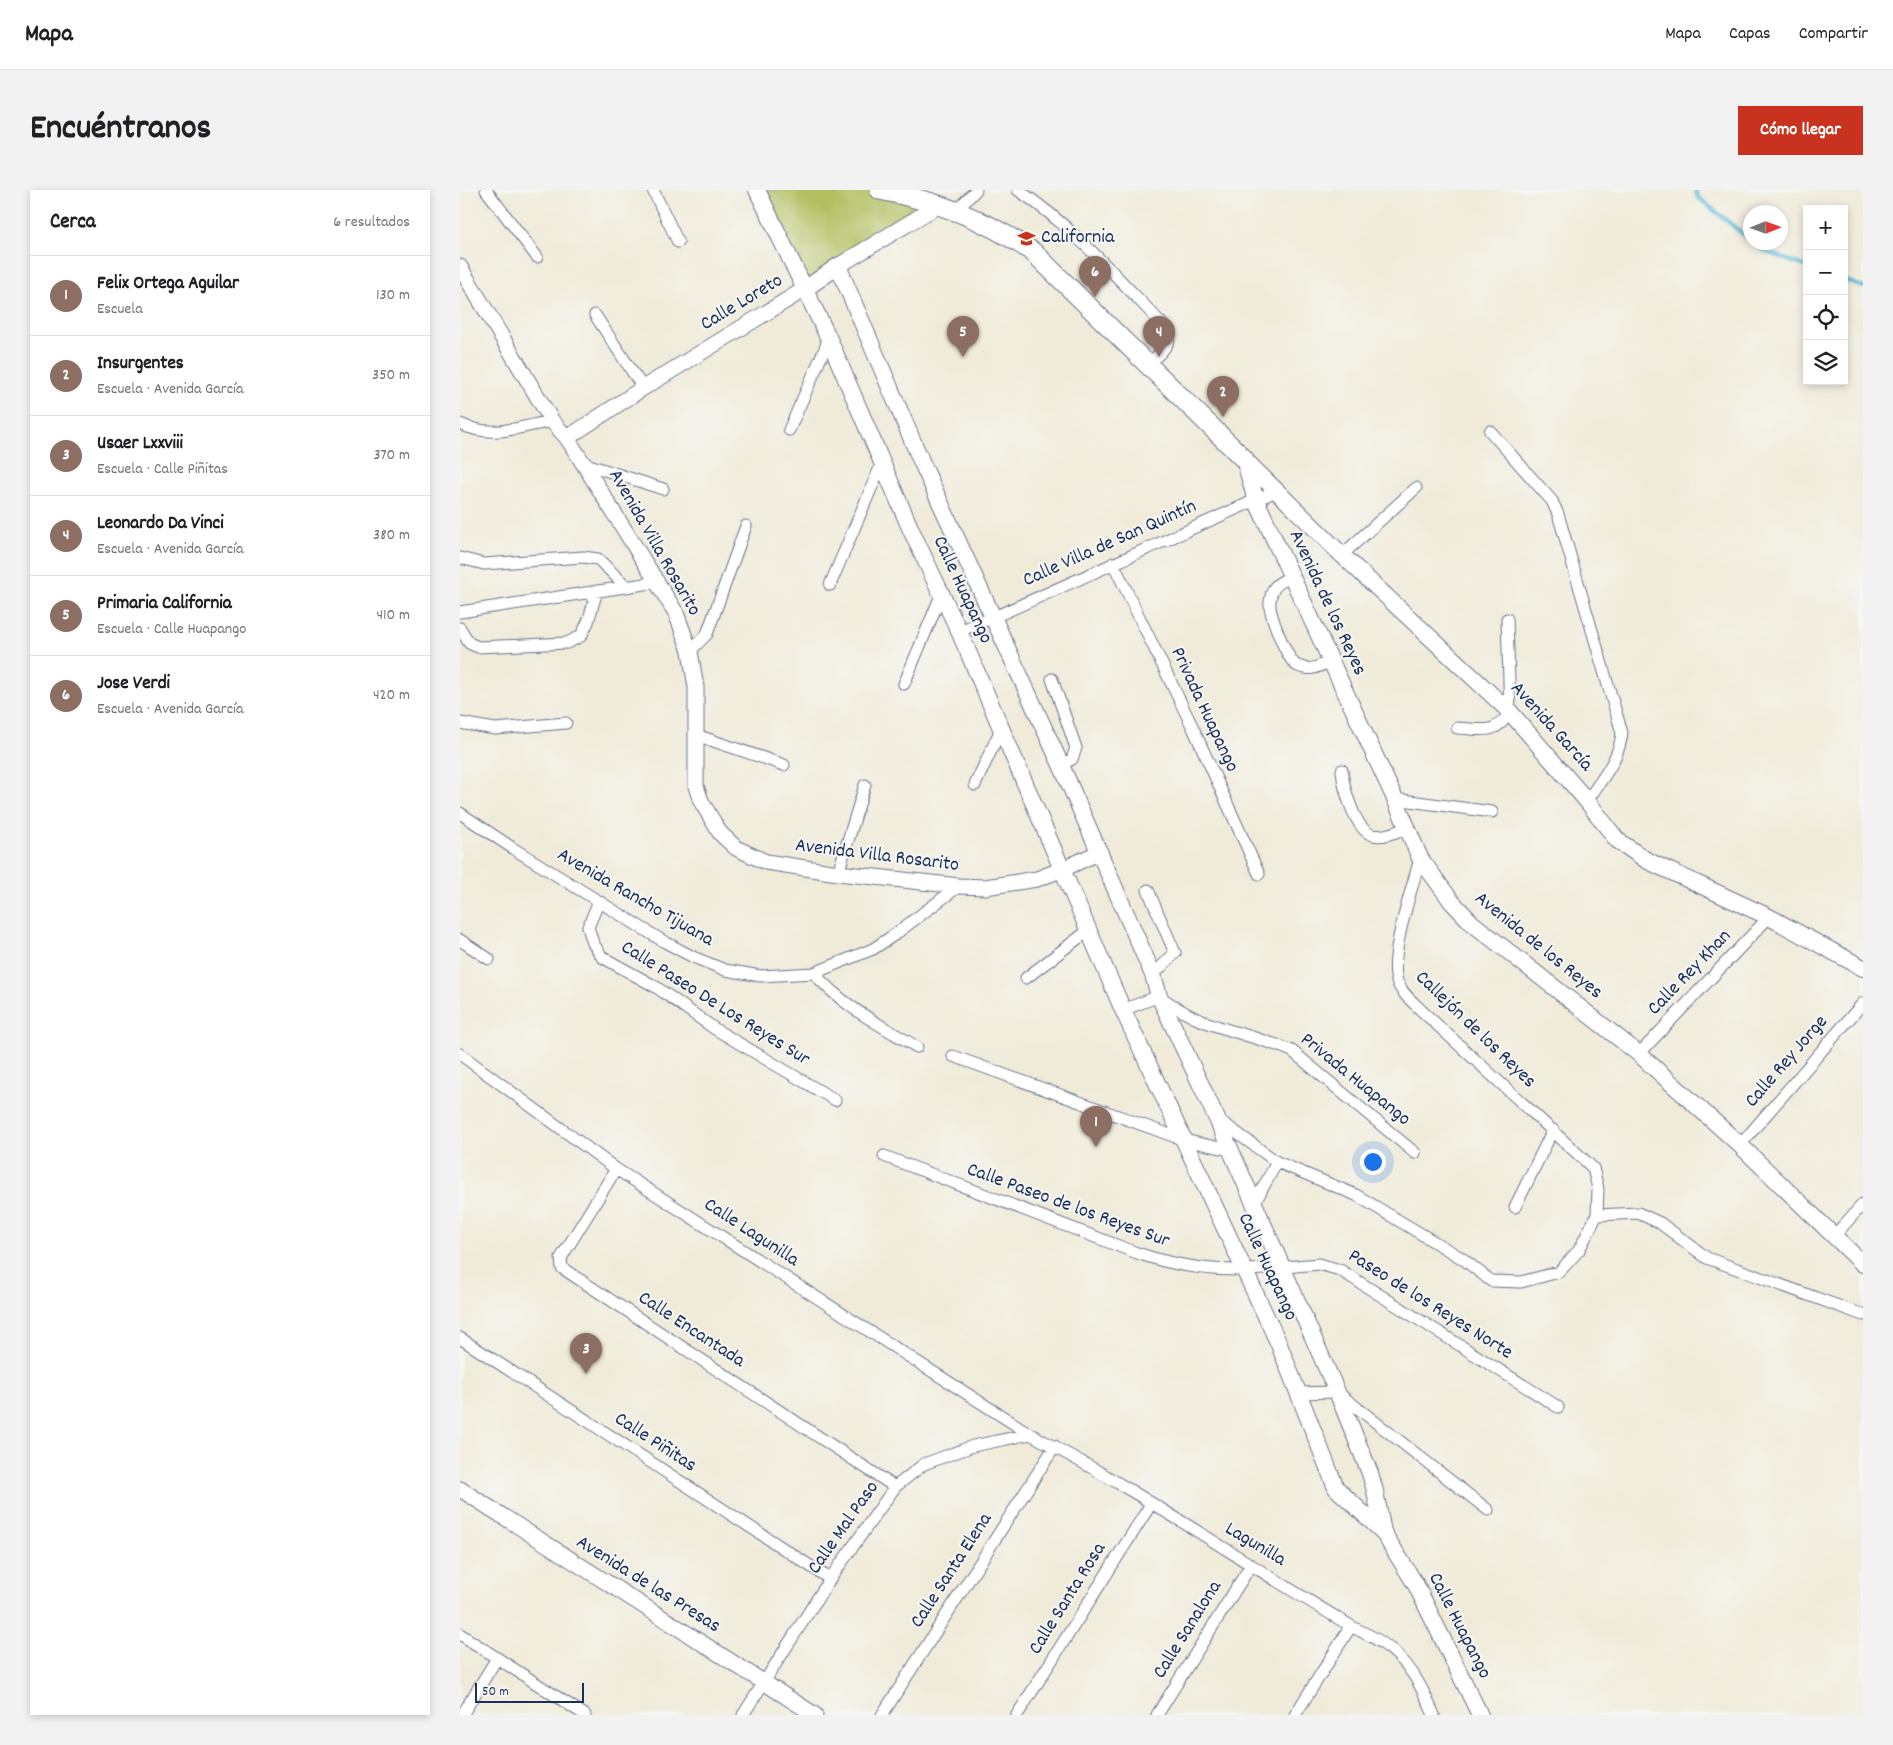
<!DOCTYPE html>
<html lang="es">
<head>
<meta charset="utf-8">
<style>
  :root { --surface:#fff; --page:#f2f2f2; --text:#202124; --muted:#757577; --line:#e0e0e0; --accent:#c8321e }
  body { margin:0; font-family:Dekko,sans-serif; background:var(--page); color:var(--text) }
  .controls { position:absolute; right:15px; top:15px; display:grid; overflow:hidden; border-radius:0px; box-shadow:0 2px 8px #0003 }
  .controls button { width:45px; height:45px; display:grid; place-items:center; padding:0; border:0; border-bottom:1px solid var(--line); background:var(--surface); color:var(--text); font:25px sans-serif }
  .compass { position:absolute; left:1283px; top:15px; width:45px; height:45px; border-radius:50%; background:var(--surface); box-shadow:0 2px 8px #0003; rotate:89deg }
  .scale { position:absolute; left:15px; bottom:12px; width:109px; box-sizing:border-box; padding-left:5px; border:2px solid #1b2f5e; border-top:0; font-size:14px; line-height:18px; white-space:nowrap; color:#1b2f5e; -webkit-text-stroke:4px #f6f6f2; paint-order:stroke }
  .you { position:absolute; left:912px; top:971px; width:18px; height:18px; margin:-12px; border:4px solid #fff; border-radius:50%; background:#1a73e8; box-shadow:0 0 0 8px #1a73e833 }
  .badge { display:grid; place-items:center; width:32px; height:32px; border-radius:50%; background:var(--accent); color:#fff; font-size:16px; font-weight:700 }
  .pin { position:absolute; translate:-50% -41px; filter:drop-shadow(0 1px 2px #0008) }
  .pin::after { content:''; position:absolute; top:26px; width:18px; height:15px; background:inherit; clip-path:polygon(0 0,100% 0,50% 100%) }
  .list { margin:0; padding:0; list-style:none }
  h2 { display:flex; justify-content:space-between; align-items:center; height:65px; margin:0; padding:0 20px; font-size:21px }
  h2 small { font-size:16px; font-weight:400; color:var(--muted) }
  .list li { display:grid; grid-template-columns:32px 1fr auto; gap:15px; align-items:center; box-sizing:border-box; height:80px; padding:0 20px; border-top:1px solid var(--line) }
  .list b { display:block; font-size:19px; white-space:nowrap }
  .list p { margin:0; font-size:16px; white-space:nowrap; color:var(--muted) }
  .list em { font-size:16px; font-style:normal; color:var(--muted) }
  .icon { flex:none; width:28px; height:28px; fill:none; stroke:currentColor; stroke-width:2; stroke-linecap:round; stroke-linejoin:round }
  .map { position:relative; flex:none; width:1403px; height:1525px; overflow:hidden; border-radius:0px }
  header { display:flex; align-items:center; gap:30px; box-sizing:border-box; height:70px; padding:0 25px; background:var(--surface); border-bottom:1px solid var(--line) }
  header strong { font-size:24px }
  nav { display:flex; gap:28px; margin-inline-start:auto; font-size:18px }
  .intro { display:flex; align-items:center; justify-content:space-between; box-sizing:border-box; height:120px; padding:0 30px }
  h1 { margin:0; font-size:35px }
  .button { padding:12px 22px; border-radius:0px; background:var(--accent); color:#fff; font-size:18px; font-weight:700 }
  main { display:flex; gap:30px; padding:0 30px }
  aside { flex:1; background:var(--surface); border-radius:0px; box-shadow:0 2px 8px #0003 }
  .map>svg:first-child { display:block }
  .green { fill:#b2bf61; stroke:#667760 }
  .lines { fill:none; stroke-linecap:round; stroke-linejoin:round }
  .stream { stroke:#59b9d7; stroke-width:4.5 }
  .minor-casing { stroke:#667189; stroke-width:13 }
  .tertiary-casing { stroke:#667189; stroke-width:17 }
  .secondary-casing { stroke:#667189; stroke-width:18 }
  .primary-casing { stroke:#667189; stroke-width:21 }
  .minor { stroke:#fff; stroke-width:11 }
  .tertiary { stroke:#fff; stroke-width:15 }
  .secondary { stroke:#fff; stroke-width:16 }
  .primary { stroke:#fff; stroke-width:19 }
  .labels { text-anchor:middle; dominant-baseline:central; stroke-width:4; stroke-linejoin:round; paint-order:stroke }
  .poi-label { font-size:20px; fill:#1b2f5e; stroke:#f6f6f2; text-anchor:start }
  .street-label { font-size:20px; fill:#1b2f5e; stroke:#f6f6f2 }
</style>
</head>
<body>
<header>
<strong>Mapa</strong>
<nav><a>Mapa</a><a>Capas</a><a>Compartir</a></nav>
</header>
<div class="intro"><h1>Encuéntranos</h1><a class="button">Cómo llegar</a></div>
<main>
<aside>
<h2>Cerca<small>6 resultados</small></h2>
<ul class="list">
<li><span class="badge" style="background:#8d6e63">1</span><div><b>Felix Ortega Aguilar</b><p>Escuela</p></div><em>130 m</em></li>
<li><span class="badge" style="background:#8d6e63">2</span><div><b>Insurgentes</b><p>Escuela · Avenida García</p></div><em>350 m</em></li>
<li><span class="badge" style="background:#8d6e63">3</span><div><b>Usaer Lxxviii</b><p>Escuela · Calle Piñitas</p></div><em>370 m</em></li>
<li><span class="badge" style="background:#8d6e63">4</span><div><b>Leonardo Da Vinci</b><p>Escuela · Avenida García</p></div><em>380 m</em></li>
<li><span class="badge" style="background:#8d6e63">5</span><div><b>Primaria California</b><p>Escuela · Calle Huapango</p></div><em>410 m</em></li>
<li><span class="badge" style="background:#8d6e63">6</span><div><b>Jose Verdi</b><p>Escuela · Avenida García</p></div><em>420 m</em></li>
</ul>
</aside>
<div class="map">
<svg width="1403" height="1525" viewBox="0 0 1403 1525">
  <rect width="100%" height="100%" fill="#f6f6f2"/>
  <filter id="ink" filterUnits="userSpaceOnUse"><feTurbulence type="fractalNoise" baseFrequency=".02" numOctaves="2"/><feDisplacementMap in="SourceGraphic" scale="10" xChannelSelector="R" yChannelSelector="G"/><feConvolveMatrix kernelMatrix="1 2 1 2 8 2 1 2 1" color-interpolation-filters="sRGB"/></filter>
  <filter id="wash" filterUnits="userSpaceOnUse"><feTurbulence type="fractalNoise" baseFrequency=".0096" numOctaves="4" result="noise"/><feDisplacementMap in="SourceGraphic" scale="20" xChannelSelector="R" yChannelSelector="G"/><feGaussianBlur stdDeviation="1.12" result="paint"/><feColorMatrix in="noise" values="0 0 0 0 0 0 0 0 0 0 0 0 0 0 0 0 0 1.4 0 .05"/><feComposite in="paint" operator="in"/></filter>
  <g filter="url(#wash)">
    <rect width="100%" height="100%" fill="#f0ebd9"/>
    <path class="green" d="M293,0h179l-3,14 -130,86z"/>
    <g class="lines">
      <path class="stream" d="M1235,0l3,7 52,43
        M1294,52l12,10 41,15
        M1384,90l19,7"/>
    </g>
  </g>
  <g filter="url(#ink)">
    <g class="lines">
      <defs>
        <path id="minor" d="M26,0l51,67
          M193,0l25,52
          M558,0c56,37 104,93 151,141 4,13 -12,24 -20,33
          M496,21l20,-21
          M135,125l48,73
          M0,234c32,15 59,3 92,-3
          M329,240l40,-91
          M1030,241l62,70 6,13 64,219c-3,27 -21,47 -35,68
          M123,273l80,26
          M882,365l74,-67
          M0,368l24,6 99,-7 15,2 29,28
          M653,373l81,167 65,144
          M832,386c-7,4 -16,7 -19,14 -3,6 -4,15 -2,22 3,12 17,50 27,54 12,6 22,0 33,-5
          M370,395l52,-122
          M0,422l198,-30
          M0,438l9,15 9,4 89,-4 14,-7 7,-14 9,-31
          M499,441l33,-13 284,-127
          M230,461l17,-17 39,-108
          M592,489l24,69 -4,11 -11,6
          M444,494l38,-91
          M0,533l35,6 71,-6
          M997,538c25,1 38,8 53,-16l-3,-93
          M236,545l88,30
          M882,580c1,16 13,61 31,65 11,3 24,-4 34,-7
          M515,595l26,-56
          M935,609l97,13
          M0,623l54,36 149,92 30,16 32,13 36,6 53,-3 59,-24 21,-14 65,-49
          M378,683l27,-88
          M688,700l27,63 -22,22
          M139,711l-11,26 5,16 9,14 54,30 59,42 120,71
          M0,750l29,19
          M354,783c28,33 66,52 103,74
          M566,788l63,-48
          M663,820l36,-14c13,9 26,18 41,24 30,12 62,18 92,31l123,102
          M0,864l156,115 414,265c110,57 214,129 321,192 10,6 22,10 31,17 27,17 40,44 52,72
          M1179,864l130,-137
          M493,866l231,84 46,10
          M759,930l58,42 79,33 107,64 28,22 30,1 38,-10 20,-22 18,-35 1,-26 -5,-21 -171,-157c-9,-9 -21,-18 -25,-30 -8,-27 16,-94 23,-123
          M1280,955l123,-142
          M424,966l253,97c35,12 72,18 109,17 24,-1 48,-4 73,-6l21,6 218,137
          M156,979l-55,89 1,10 333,219
          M794,1014l23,-42
          M1055,1017l38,-77
          M1137,1025l41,-2 22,10 47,35 156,57
          M1374,1046l29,-32
          M0,1148l370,241
          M838,1203l39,-1 151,118
          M0,1444l125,81
          M2,1525l35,-57
          M283,1525l87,-136 65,-92 29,-23 49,-18 57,-12
          M422,1525l173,-269
          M557,1525l134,-211
          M697,1525l94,-150
          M835,1525l56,-89"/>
        <path id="tertiary" d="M378,76l101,-61
          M0,77l92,154 15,17 16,25 93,150 14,38 6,36v99l5,15 19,32 16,15 30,14 72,11 121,13 26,1 52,-8 26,-10 37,-17
          M107,248l76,-50 162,-99
          M0,1299l355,226"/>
        <path id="secondary" d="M297,0l72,149 82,191 48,101 164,379 155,332 58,146 47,44 33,53 64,130
          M345,99l33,-23 84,197 139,302 92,210 6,21 58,123 120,273 33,81 5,18 8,41
          M784,269l12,41 139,299 25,59 32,44 20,21 167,131 101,91 123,119
          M787,272l95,93 168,157 77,89 30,39 29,20 123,57 94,51"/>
        <path id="primary" d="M420,0c59,12 103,28 153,62l211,207"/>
      </defs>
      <use href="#minor" class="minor-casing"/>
      <use href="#tertiary" class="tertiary-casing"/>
      <use href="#secondary" class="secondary-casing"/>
      <use href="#primary" class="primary-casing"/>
      <use href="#minor" class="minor"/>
      <use href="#tertiary" class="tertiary"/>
      <use href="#secondary" class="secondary"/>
      <use href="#primary" class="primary"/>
    </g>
  </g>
  <defs>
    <symbol id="school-bare" viewBox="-9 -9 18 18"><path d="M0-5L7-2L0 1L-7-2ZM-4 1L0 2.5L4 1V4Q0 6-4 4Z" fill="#c8321e" stroke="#f6f6f2" stroke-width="2.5" paint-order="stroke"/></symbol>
  </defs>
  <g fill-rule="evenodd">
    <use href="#school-bare" x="554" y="36" width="25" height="25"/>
  </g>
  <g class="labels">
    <g class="poi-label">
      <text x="581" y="48">California</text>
    </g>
    <g class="street-label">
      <text transform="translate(282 113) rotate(-31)">Calle Loreto</text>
      <text transform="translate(194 353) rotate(60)">Avenida Villa Rosarito</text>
      <text transform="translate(650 354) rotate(-24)">Calle Villa de San Quintín</text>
      <text transform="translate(502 400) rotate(65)">Calle Huapango</text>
      <text transform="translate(867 413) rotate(65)">Avenida de los Reyes</text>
      <text transform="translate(744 520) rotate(65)">Privada Huapango</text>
      <text transform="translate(1091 537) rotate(48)">Avenida García</text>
      <text transform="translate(417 666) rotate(7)">Avenida Villa Rosarito</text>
      <text transform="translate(175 708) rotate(30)">Avenida Rancho Tijuana</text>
      <text transform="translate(1078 756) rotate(39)">Avenida de los Reyes</text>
      <text transform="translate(1230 783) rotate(-46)">Calle Rey Khan</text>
      <text transform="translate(255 814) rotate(32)">Calle Paseo De Los Reyes Sur</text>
      <text transform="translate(1015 840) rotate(44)">Callejón de los Reyes</text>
      <text transform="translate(1327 872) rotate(-49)">Calle Rey Jorge</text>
      <text transform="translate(895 890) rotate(39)">Privada Huapango</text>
      <text transform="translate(608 1016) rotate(20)">Calle Paseo de los Reyes Sur</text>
      <text transform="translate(291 1043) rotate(33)">Calle Lagunilla</text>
      <text transform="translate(807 1077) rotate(65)">Calle Huapango</text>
      <text transform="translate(970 1115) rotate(32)">Paseo de los Reyes Norte</text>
      <text transform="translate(231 1140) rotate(33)">Calle Encantada</text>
      <text transform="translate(195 1253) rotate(33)">Calle Piñitas</text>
      <text transform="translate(384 1338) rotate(-55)">Calle Mal Paso</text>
      <text transform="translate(795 1355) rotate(31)">Lagunilla</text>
      <text transform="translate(492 1381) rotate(-57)">Calle Santa Elena</text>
      <text transform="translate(188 1395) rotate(32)">Avenida de las Presas</text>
      <text transform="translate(608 1409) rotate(-58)">Calle Santa Rosa</text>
      <text transform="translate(999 1436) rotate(63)">Calle Huapango</text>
      <text transform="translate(728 1440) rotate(-58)">Calle Sanalona</text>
    </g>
  </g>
</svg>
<div class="controls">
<button>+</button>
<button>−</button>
<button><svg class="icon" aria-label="locate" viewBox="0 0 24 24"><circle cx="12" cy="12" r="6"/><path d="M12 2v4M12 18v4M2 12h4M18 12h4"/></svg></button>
<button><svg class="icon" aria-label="layers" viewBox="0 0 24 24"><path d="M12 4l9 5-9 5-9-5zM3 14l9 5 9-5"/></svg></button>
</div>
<svg class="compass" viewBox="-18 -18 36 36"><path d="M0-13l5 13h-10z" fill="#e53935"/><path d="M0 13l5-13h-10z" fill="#757577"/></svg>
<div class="scale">50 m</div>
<div class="you"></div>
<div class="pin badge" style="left:636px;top:957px;background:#8d6e63">1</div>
<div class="pin badge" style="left:763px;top:227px;background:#8d6e63">2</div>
<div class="pin badge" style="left:126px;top:1184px;background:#8d6e63">3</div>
<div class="pin badge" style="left:699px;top:167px;background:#8d6e63">4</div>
<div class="pin badge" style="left:503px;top:167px;background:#8d6e63">5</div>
<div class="pin badge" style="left:635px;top:107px;background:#8d6e63">6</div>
</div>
</main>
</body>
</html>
